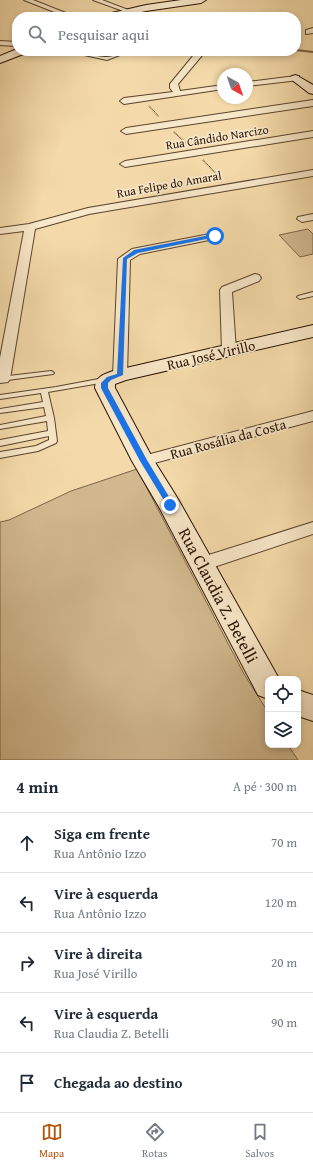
<!DOCTYPE html>
<html lang="pt">
<head>
<meta charset="utf-8">
<style>
  :root { --surface:#fff; --page:#f2f2f3; --text:#1f2937; --muted:#747a83; --line:#e0e1e3; --accent:#b45309 }
  body { margin:0; font-family:"Gentium Book Plus",serif; background:var(--page); color:var(--text) }
  .controls { position:absolute; right:12px; bottom:12px; display:grid; overflow:hidden; border-radius:8px; box-shadow:0 2px 6px #0003 }
  .controls button { width:36px; height:36px; display:grid; place-items:center; padding:0; border:0; border-bottom:1px solid var(--line); background:var(--surface); color:var(--text); font:20px sans-serif }
  .compass { position:absolute; left:217px; top:68px; width:36px; height:36px; border-radius:50%; background:var(--surface); box-shadow:0 2px 6px #0003; rotate:140deg }
  .stop { position:absolute; width:12px; height:12px; margin:-9px; border:3px solid #1a73e8; border-radius:50%; background:#fff }
  .stop.end { background:#1a73e8; border-color:#fff; box-shadow:0 1px 4px #0008 }
  .list { margin:0; padding:0; list-style:none }
  h2 { display:flex; justify-content:space-between; align-items:center; height:52px; margin:0; padding:0 16px; font-size:17px }
  h2 small { font-size:13px; font-weight:400; color:var(--muted) }
  .list li { display:grid; grid-template-columns:26px 1fr auto; gap:12px; align-items:center; box-sizing:border-box; height:60px; padding:0 16px; border-top:1px solid var(--line) }
  .list b { display:block; font-size:15px; white-space:nowrap }
  .list p { margin:0; font-size:13px; white-space:nowrap; color:var(--muted) }
  .list em { font-size:13px; font-style:normal; color:var(--muted) }
  .icon { flex:none; width:22px; height:22px; fill:none; stroke:currentColor; stroke-width:2; stroke-linecap:round; stroke-linejoin:round }
  .map { position:relative; flex:none; width:313px; height:760px; overflow:hidden }
  .search { position:absolute; background:var(--surface); box-shadow:0 2px 6px #0003; left:12px; right:12px; top:12px; height:44px; display:flex; align-items:center; gap:10px; box-sizing:border-box; padding:0 14px; border-radius:16px; color:var(--muted); font-size:15px }
  .sheet { height:352px; background:var(--surface) }
  nav { display:flex; justify-content:space-around; align-items:center; box-sizing:border-box; height:56px; border-top:1px solid var(--line); background:var(--surface); font-size:11px; color:var(--muted) }
  nav a { display:grid; justify-items:center; gap:2px }
  nav .on { color:var(--accent) }
  .map>svg:first-child { display:block }
  .green { fill:#d1b88e; stroke:#7c6548 }
  .lines { fill:none; stroke-linecap:round; stroke-linejoin:round }
  .stream { stroke:#786145; stroke-width:2 }
  .lane-casing { stroke:#5a442d; stroke-width:2 }
  .street-casing { stroke:#5a442d; stroke-width:2 }
  .secondary-casing { stroke:#271203; stroke-width:2 }
  .path { stroke:#271203; stroke-width:1.5; stroke-dasharray:0.5 1; stroke-linecap:butt }
  .lane { fill:#f8e7c8; fill-rule:evenodd }
  .street { fill:#f8e7c8; fill-rule:evenodd }
  .secondary { fill:#f8e7c8; fill-rule:evenodd }
  .route { fill:#1a73e8 }
  .labels { text-anchor:middle; dominant-baseline:central; stroke-width:3.5; stroke-linejoin:round; paint-order:stroke }
  .far-street-label { font-size:12px; fill:#271203; stroke:#f8e7c8 }
  .street-label { font-size:14px; fill:#271203; stroke:#f8e7c8 }
  .near-street-label { font-size:17px; fill:#271203; stroke:#f8e7c8 }
</style>
</head>
<body>
<div class="map">
<svg width="313" height="760" viewBox="0 0 313 760">
  <rect width="100%" height="100%" fill="#f4daaa"/>
  <filter id="stains"><feTurbulence type="fractalNoise" baseFrequency=".005" numOctaves="4"/><feColorMatrix values="0 0 0 0 .2 0 0 0 0 .09 0 0 0 0 .02 0 0 0 .5 -.17"/></filter>
  <radialGradient id="worn" r=".72"><stop offset=".6" stop-color="#630" stop-opacity="0"/><stop offset="1" stop-color="#630" stop-opacity=".3"/></radialGradient>
  <path class="green" d="M308,229l5,5v20l-13,3 -21,-22z
    M137,469l107,205 24,38v33h20l10,15h-298v-238l9,-2 62,-29z"/>
  <g class="lines">
    <path class="stream" d="M296,50l17,2"/>
    <defs>
      <path id="lane" d="M66,51c13,0 26,5 39,6 8,1 16,-6 25,-6l-23,9z
        M313,292v4l-13,3 -3,-2 1,-1z
        M51,371l2,1 1,1 -1,1 -53,7v-4z
        M104,378h2l2,2 -2,2 -58,10 6,26 3,23 -1,2 -18,8 -38,7v-6l36,-6 13,-6v-4l-49,10v-6l48,-9 -1,-10 -47,8v-4l46,-9 -2,-9 -44,6v-4l43,-7 -2,-9 -41,6v-4l56,-8z"/>
      <path id="street" d="M24,0h9l43,17h-9z
        M93,0h9l29,11 -5,1z
        M313,28v5l-7,1v-4z
        M0,41l17,1v4l-17,-1z
        M197,51h4l3,2 -26,31 2,7 43,-6v4l-99,15 -4,-3 4,-3 49,-6 -3,-4v-4z
        M296,76h3v4l-52,6v-4z
        M313,100v6l-187,28 -5,-3 5,-3z
        M313,131v6l-188,30 -5,-3 5,-3z
        M313,170v6l-224,38 -54,15 -25,150 -2,3 -8,1v-25l24,-127 -24,3v-6l29,-4 59,-16z
        M313,214v6l-11,2 -5,-3 1,-2z
        M215,233l4,1 2,2 -2,2 -79,16 -10,6 -3,115 -2,3 -5,1 -5,-1 -2,-3 5,-116 14,-10z
        M255,274l4,1 2,3 -2,3 -27,11 4,59 -2,3h-10l-2,-3 -2,-61 2,-3z
        M313,411v10l-170,45 -6,-1 -2,-4 2,-4 6,-1z
        M313,522v12l-111,37 -6,-2 -3,-5 3,-5z"/>
      <path id="secondary" d="M181,0h25l-5,3 -55,8 -27,6h-18l2,-2 43,-10z
        M17,49v2h10l-1,2 -26,10v-7z
        M296,75l17,10v9l-4,-1 -17,-13 -2,-2 2,-2z
        M313,325v12l-187,43 -11,4v4l38,71 25,40 100,178 1,2h-11v20l-10,-4 -99,-188 -27,-46 -37,-73c0,-11 9,-14 18,-17z
        M298,690l15,5v26l-15,-5z"/>
    </defs>
    <use href="#lane" class="lane-casing"/>
    <use href="#street" class="street-casing"/>
    <use href="#secondary" class="secondary-casing"/>
    <path class="path" d="M149,106l10,11
      M174,132l14,13
      M203,160l18,19"/>
    <use href="#lane" class="lane"/>
    <use href="#street" class="street"/>
    <use href="#secondary" class="secondary"/>
  </g>
  <path class="route" d="M215,234l1,1v2l-78,16 -11,6 -4,116 -12,5 -3,3v5l39,72 27,45 -4,2h-2l-28,-46 -39,-73v-5l6,-6 10,-3 6,-116 11,-8z"/>
  <g class="labels">
    <g class="far-street-label">
      <text transform="translate(217 137) rotate(-9)">Rua Cândido Narcizo</text>
      <text transform="translate(169 184) rotate(-10)">Rua Felipe do Amaral</text>
    </g>
    <g class="street-label">
      <text transform="translate(211 355) rotate(-13)">Rua José Virillo</text>
      <text transform="translate(228 439) rotate(-15)">Rua Rosália da Costa</text>
    </g>
    <g class="near-street-label">
      <text transform="translate(219 595) rotate(62)">Rua Claudia Z. Betelli</text>
    </g>
  </g>
  <rect width="100%" height="100%" filter="url(#stains)"/>
  <rect width="100%" height="100%" fill="url(#worn)"/>
</svg>
<div class="controls">
<button><svg class="icon" aria-label="locate" viewBox="0 0 24 24"><circle cx="12" cy="12" r="6"/><path d="M12 2v4M12 18v4M2 12h4M18 12h4"/></svg></button>
<button><svg class="icon" aria-label="layers" viewBox="0 0 24 24"><path d="M12 4l9 5-9 5-9-5zM3 14l9 5 9-5"/></svg></button>
</div>
<svg class="compass" viewBox="-18 -18 36 36"><path d="M0-13l5 13h-10z" fill="#e53935"/><path d="M0 13l5-13h-10z" fill="#747a83"/></svg>
<div class="stop" style="left:215px;top:236px"></div>
<div class="stop end" style="left:170px;top:505px"></div>
<div class="search"><svg class="icon" aria-label="search" viewBox="0 0 24 24"><circle cx="10" cy="10" r="6"/><path d="M15 15l6 6"/></svg>Pesquisar aqui</div>
</div>
<section class="sheet">
<h2>4 min<small>A pé · 300 m</small></h2>
<ul class="list">
<li><svg class="icon" aria-label="ahead" viewBox="0 0 24 24"><path d="M12 20V5M6 11l6-6 6 6"/></svg><div><b>Siga em frente</b><p>Rua Antônio Izzo</p></div><em>70 m</em></li>
<li><svg class="icon" aria-label="left" viewBox="0 0 24 24"><path d="M17 20v-9H6M10 6l-5 5 5 5"/></svg><div><b>Vire à esquerda</b><p>Rua Antônio Izzo</p></div><em>120 m</em></li>
<li><svg class="icon" aria-label="right" viewBox="0 0 24 24"><path d="M7 20v-9h11M14 6l5 5-5 5"/></svg><div><b>Vire à direita</b><p>Rua José Virillo</p></div><em>20 m</em></li>
<li><svg class="icon" aria-label="left" viewBox="0 0 24 24"><path d="M17 20v-9H6M10 6l-5 5 5 5"/></svg><div><b>Vire à esquerda</b><p>Rua Claudia Z. Betelli</p></div><em>90 m</em></li>
<li><svg class="icon" aria-label="arrive" viewBox="0 0 24 24"><path d="M6 21V4h12l-3 4 3 4H6"/></svg><div><b>Chegada ao destino</b></div></li>
</ul>
</section>
<nav>
<a class="on"><svg class="icon" aria-label="map" viewBox="0 0 24 24"><path d="M3 6l6-2 6 2 6-2v14l-6 2-6-2-6 2zM9 4v14M15 6v14"/></svg>Mapa</a>
<a><svg class="icon" aria-label="directions" viewBox="0 0 24 24"><path d="M12 3l9 9-9 9-9-9zM9 14v-3h6M13 9l2 2-2 2"/></svg>Rotas</a>
<a><svg class="icon" aria-label="saved" viewBox="0 0 24 24"><path d="M7 4h10v16l-5-4-5 4z"/></svg>Salvos</a>
</nav>
</body>
</html>
